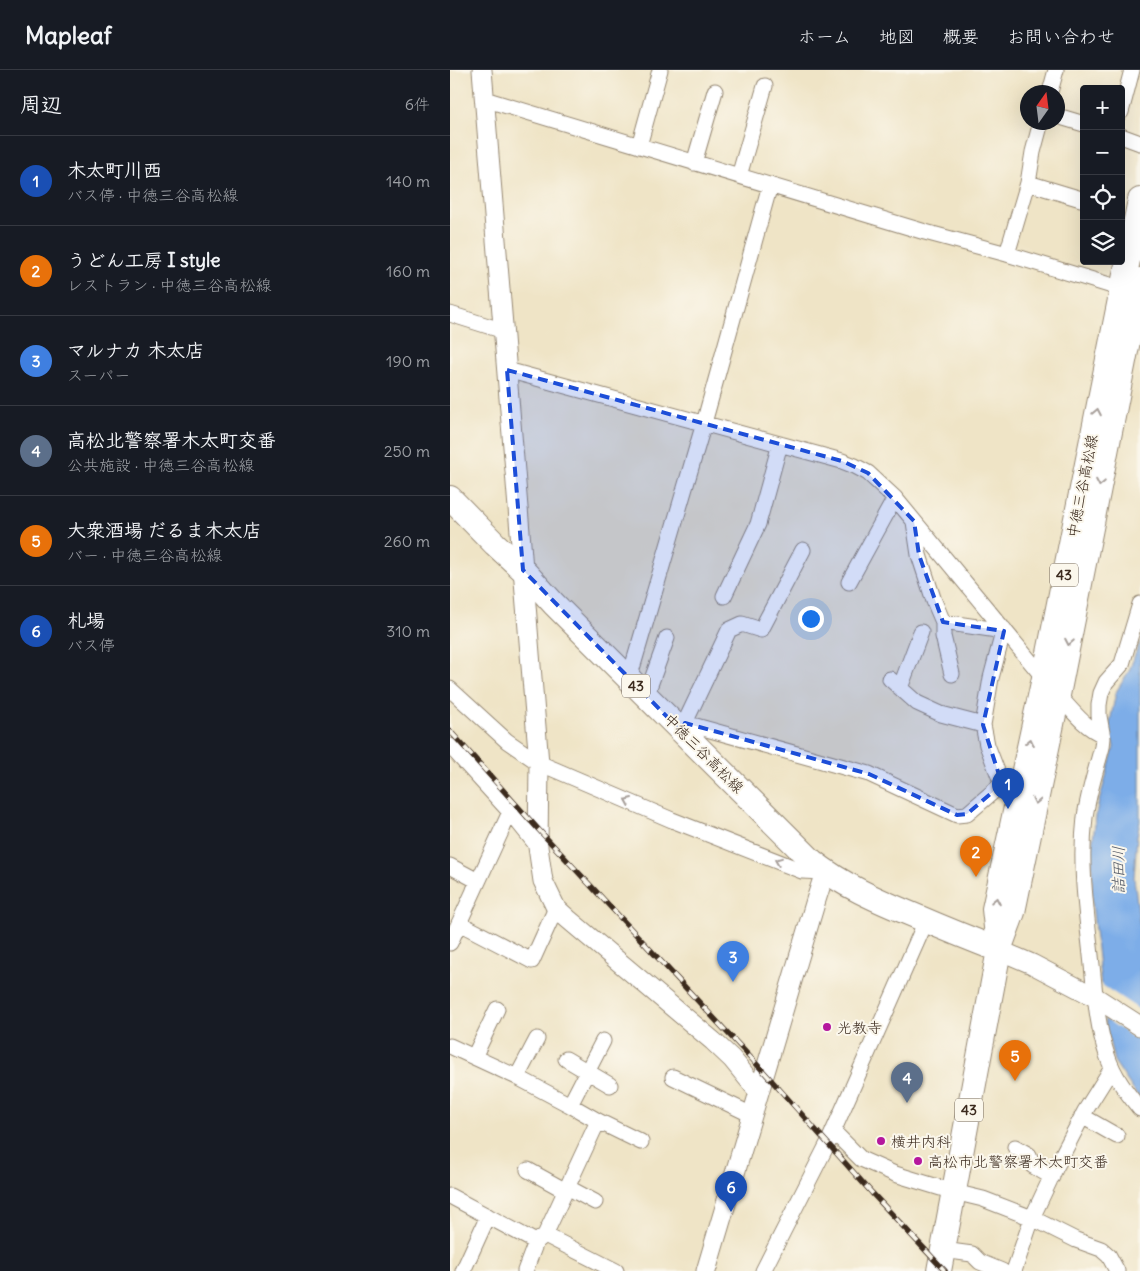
<!DOCTYPE html>
<html lang="ja">
<head>
<meta charset="utf-8">
<style>
  :root { --surface:#171b24; --page:#20242c; --text:#f1f3f6; --muted:#9ea1a6; --line:#363941; --accent:#d690ce }
  body { margin:0; font-family:Delius,"Klee One",sans-serif; background:var(--page); color:var(--text) }
  .controls { position:absolute; right:15px; top:15px; display:grid; overflow:hidden; border-radius:5px; box-shadow:0 5px 20px #0002 }
  .controls button { width:45px; height:45px; display:grid; place-items:center; padding:0; border:0; border-bottom:1px solid var(--line); background:var(--surface); color:var(--text); font:25px sans-serif }
  .compass { position:absolute; left:570px; top:15px; width:45px; height:45px; border-radius:50%; background:var(--surface); box-shadow:0 5px 20px #0002; rotate:14deg }
  .you { position:absolute; left:360px; top:548px; width:18px; height:18px; margin:-12px; border:4px solid #fff; border-radius:50%; background:#1a73e8; box-shadow:0 0 0 8px #1a73e833 }
  .badge { display:grid; place-items:center; width:32px; height:32px; border-radius:50%; background:var(--accent); color:#fff; font-size:16px; font-weight:700 }
  .pin { position:absolute; translate:-50% -41px; filter:drop-shadow(0 1px 2px #0008) }
  .pin::after { content:''; position:absolute; top:26px; width:18px; height:15px; background:inherit; clip-path:polygon(0 0,100% 0,50% 100%) }
  .list { margin:0; padding:0; list-style:none }
  h2 { display:flex; justify-content:space-between; align-items:center; height:65px; margin:0; padding:0 20px; font-size:21px }
  h2 small { font-size:16px; font-weight:400; color:var(--muted) }
  .list li { display:grid; grid-template-columns:32px 1fr auto; gap:15px; align-items:center; box-sizing:border-box; height:90px; padding:0 20px; border-top:1px solid var(--line) }
  .list b { display:block; font-size:19px; white-space:nowrap }
  .list p { margin:0; font-size:16px; white-space:nowrap; color:var(--muted) }
  .list em { font-size:16px; font-style:normal; color:var(--muted) }
  .icon { flex:none; width:28px; height:28px; fill:none; stroke:currentColor; stroke-width:2; stroke-linecap:round; stroke-linejoin:round }
  .map { position:relative; flex:none; width:690px; height:1201px; overflow:hidden }
  header { display:flex; align-items:center; gap:30px; box-sizing:border-box; height:70px; padding:0 25px; background:var(--surface); border-bottom:1px solid var(--line) }
  header strong { font-size:24px }
  nav { display:flex; gap:28px; margin-inline-start:auto; font-size:18px }
  main { display:flex }
  aside { flex:1; background:var(--surface) }
  .map>svg:first-child { display:block }
  .water { fill:#7dade8; stroke:#5c6c83 }
  .pier { fill:#efe4c6 }
  .lines { fill:none; stroke-linecap:round; stroke-linejoin:round }
  .minor-casing { stroke:#958772; stroke-width:17 }
  .tertiary-casing { stroke:#958772; stroke-width:21 }
  .primary-casing { stroke:#958772; stroke-width:26 }
  .minor { stroke:#fff; stroke-width:15 }
  .tertiary { stroke:#fff; stroke-width:19 }
  .primary { stroke:#fff; stroke-width:24 }
  .rail-casing { stroke:#3b2a1e; stroke-width:5.5 }
  .rail { stroke:#fbf7ec; stroke-width:4; stroke-dasharray:11; stroke-linecap:butt }
  .oneway { stroke:#a79f9a }
  .marked { fill:#1d4ed8; fill-opacity:0.2; stroke:#1d4ed8; stroke-width:4; stroke-dasharray:10 6; stroke-linejoin:round }
  .poi-dot { fill:#b5179e; stroke:#fbf7ec; stroke-width:2 }
  .labels { text-anchor:middle; dominant-baseline:central; stroke-width:4; stroke-linejoin:round; paint-order:stroke }
  .shield { fill:#fbf7ec; stroke:#75685c; stroke-width:1 }
  .shield-label { font-size:14px; font-weight:bold; fill:#3b2a1e }
  .street-label { font-size:15px; fill:#3b2a1e; stroke:#fbf7ec }
  .poi-label { font-size:15px; fill:#3b2a1e; stroke:#fbf7ec; text-anchor:start }
  .water-label { font-size:16px; font-style:italic; fill:#525865; stroke:#fbf7ec }
</style>
</head>
<body>
<header>
<strong>Mapleaf</strong>
<nav><a>ホーム</a><a>地図</a><a>概要</a><a>お問い合わせ</a></nav>
</header>
<main>
<aside>
<h2>周辺<small>6件</small></h2>
<ul class="list">
<li><span class="badge" style="background:#1a4fb4">1</span><div><b>木太町川西</b><p>バス停 · 中徳三谷高松線</p></div><em>140 m</em></li>
<li><span class="badge" style="background:#e8710a">2</span><div><b>うどん工房 I style</b><p>レストラン · 中徳三谷高松線</p></div><em>160 m</em></li>
<li><span class="badge" style="background:#3f7fe0">3</span><div><b>マルナカ 木太店</b><p>スーパー</p></div><em>190 m</em></li>
<li><span class="badge" style="background:#5c6f8a">4</span><div><b>高松北警察署木太町交番</b><p>公共施設 · 中徳三谷高松線</p></div><em>250 m</em></li>
<li><span class="badge" style="background:#e8710a">5</span><div><b>大衆酒場 だるま木太店</b><p>バー · 中徳三谷高松線</p></div><em>260 m</em></li>
<li><span class="badge" style="background:#1a4fb4">6</span><div><b>札場</b><p>バス停</p></div><em>310 m</em></li>
</ul>
</aside>
<div class="map">
<svg width="690" height="1201" viewBox="0 0 690 1201">
  <rect width="100%" height="100%" fill="#fbf7ec"/>
  <filter id="ink" filterUnits="userSpaceOnUse"><feTurbulence type="fractalNoise" baseFrequency=".02" numOctaves="2"/><feDisplacementMap in="SourceGraphic" scale="10" xChannelSelector="R" yChannelSelector="G"/><feConvolveMatrix kernelMatrix="1 2 1 2 8 2 1 2 1" color-interpolation-filters="sRGB"/></filter>
  <filter id="wash" filterUnits="userSpaceOnUse"><feTurbulence type="fractalNoise" baseFrequency=".0096" numOctaves="4" result="noise"/><feDisplacementMap in="SourceGraphic" scale="20" xChannelSelector="R" yChannelSelector="G"/><feGaussianBlur stdDeviation="1.12" result="paint"/><feColorMatrix in="noise" values="0 0 0 0 0 0 0 0 0 0 0 0 0 0 0 0 0 1.4 0 .05"/><feComposite in="paint" operator="in"/></filter>
  <g filter="url(#wash)">
    <rect width="100%" height="100%" fill="#efe4c6"/>
    <path class="water" d="M690,571v181l-3,14 -3,42 6,49v173l-26,-39 -9,-38 -13,-120v-57l5,-37 17,-62 -5,-20 7,-35 13,-21z"/>
    <path class="pier" d="M649,913l41,27v32l-36,-24z"/>
  </g>
  <g filter="url(#ink)">
    <g class="lines">
      <defs>
        <path id="minor" d="M600,22l6,-22
          M34,29l441,133 82,22 122,37
          M671,42l11,-42
          M614,48l20,6
          M671,66l19,7
          M189,76l21,-76
          M244,93l21,-72
          M289,106l26,-90
          M578,113l53,16
          M557,184l21,-71 5,-31 8,-30
          M0,244l54,17
          M57,300l335,91 13,5 13,7 27,25 163,197c12,13 28,34 44,39
          M464,452l5,33 15,46 9,21v14l9,38
          M399,512l46,-84
          M274,526l34,-72 22,-80
          M690,534l-18,60 -16,18 -5,11 -2,12v11l4,22 -1,9c-6,23 -14,47 -17,70 -6,50 2,98 7,148 3,29 5,61 15,90 7,21 19,37 33,54
          M493,552l61,9
          M554,559l-13,49 -8,47 4,20 15,39 7,5
          M179,609l75,-256 66,-238
          M440,609l27,24 24,11 42,11
          M450,618l21,-56
          M0,619l57,52 32,22 133,57 130,51 23,1
          M196,626l21,-58
          M235,653l184,51 88,41 10,-1 35,-30
          M231,661l48,-101 13,-6 19,6 42,-80
          M0,676l60,66 28,35
          M0,796l28,15 -4,9
          M9,853l73,38 24,-53
          M0,873l60,-131
          M0,976l67,31 53,28 28,16 43,21
          M24,987l23,-48
          M116,989l44,26
          M67,1007l20,-38
          M223,1007l79,38
          M120,1035l33,-64
          M632,1046l35,20
          M148,1051l-53,114 71,36
          M383,1061l28,28 34,15 59,18 29,7 49,19 44,22 25,9 8,7 8,15
          M565,1077l14,8 4,11 19,11
          M78,1100l38,21
          M117,1117l28,15
          M0,1126l86,46 9,-7
          M493,1180l29,4 8,8 22,9
          M13,1201l25,-55
          M75,1201l11,-29
          M313,1201l65,-128 98,-222
          M564,1201l18,-53 24,-51 29,-56 27,-43"/>
        <path id="tertiary" d="M32,0l57,693 -1,84 5,34 13,27 12,11 145,122 19,18 26,32
          M549,880l33,14 63,33 45,29
          M256,1201l110,-371 9,-28"/>
        <path id="primary" d="M0,428l45,46 28,26 31,34 258,257c30,24 65,39 101,54 28,12 57,24 86,35
          M548,875l-4,-36 50,-231 96,-478
          M489,1201l60,-321 14,-38 45,-217 82,-415"/>
      </defs>
      <use href="#minor" class="minor-casing"/>
      <use href="#tertiary" class="tertiary-casing"/>
      <use href="#primary" class="primary-casing"/>
      <use href="#minor" class="minor"/>
      <use href="#tertiary" class="tertiary"/>
      <use href="#primary" class="primary"/>
      <defs>
        <path id="rail" d="M0,661l88,98 226,243 108,121 73,78"/>
      </defs>
      <use href="#rail" class="rail-casing"/>
      <use href="#rail" class="rail"/>
    </g>
    <defs><path id="oneway-chevron" d="M-2-3.5L2.5 0L-2 3.5" fill="none" stroke-width="1.6" stroke-linecap="round" stroke-linejoin="round" transform="scale(1.25)"/></defs>
    <g class="oneway">
      <use href="#oneway-chevron" transform="translate(647 342) rotate(-79)"/>
      <use href="#oneway-chevron" transform="translate(650 413) rotate(101)"/>
      <use href="#oneway-chevron" transform="translate(619 572) rotate(101)"/>
      <use href="#oneway-chevron" transform="translate(580 672) rotate(-78)"/>
      <use href="#oneway-chevron" transform="translate(178 731) rotate(-157)"/>
      <use href="#oneway-chevron" transform="translate(586 731) rotate(102)"/>
      <use href="#oneway-chevron" transform="translate(328 791) rotate(-158)"/>
      <use href="#oneway-chevron" transform="translate(546 831) rotate(-79)"/>
    </g>
  </g>
  <path class="marked" d="M57,300l335,91 26,12 46,48 5,34 24,67 61,9 -21,94 19,59 -35,30 -10,1 -88,-41 -184,-51 -4,8 -158,-161z"/>
  <g class="poi-dot">
    <circle cx="377" cy="957" r="5"/>
    <circle cx="431" cy="1071" r="5"/>
    <circle cx="468" cy="1091" r="5"/>
  </g>
  <g class="labels">
    <g class="shield">
      <rect x="600" y="493.5" width="28" height="23" rx="4"/>
      <rect x="172" y="604.5" width="28" height="23" rx="4"/>
      <rect x="505" y="1028.5" width="28" height="23" rx="4"/>
    </g>
    <g class="shield-label">
      <text x="614" y="505">43</text>
      <text x="186" y="616">43</text>
      <text x="519" y="1040">43</text>
    </g>
    <g class="street-label">
      <text transform="translate(632 416) rotate(-79)">中徳三谷高松線</text>
      <text transform="translate(254 683) rotate(45)">中徳三谷高松線</text>
    </g>
    <g class="poi-label">
      <text x="387" y="957">光教寺</text>
      <text x="441" y="1071">横井内科</text>
      <text x="478" y="1091">高松市北警察署木太町交番</text>
    </g>
    <g class="water-label">
      <text transform="translate(668 800) rotate(-90)">詰田川</text>
    </g>
  </g>
</svg>
<div class="controls">
<button>+</button>
<button>−</button>
<button><svg class="icon" aria-label="locate" viewBox="0 0 24 24"><circle cx="12" cy="12" r="6"/><path d="M12 2v4M12 18v4M2 12h4M18 12h4"/></svg></button>
<button><svg class="icon" aria-label="layers" viewBox="0 0 24 24"><path d="M12 4l9 5-9 5-9-5zM3 14l9 5 9-5"/></svg></button>
</div>
<svg class="compass" viewBox="-18 -18 36 36"><path d="M0-13l5 13h-10z" fill="#e53935"/><path d="M0 13l5-13h-10z" fill="#9ea1a6"/></svg>
<div class="you"></div>
<div class="pin badge" style="left:558px;top:739px;background:#1a4fb4">1</div>
<div class="pin badge" style="left:526px;top:807px;background:#e8710a">2</div>
<div class="pin badge" style="left:283px;top:912px;background:#3f7fe0">3</div>
<div class="pin badge" style="left:457px;top:1033px;background:#5c6f8a">4</div>
<div class="pin badge" style="left:565px;top:1011px;background:#e8710a">5</div>
<div class="pin badge" style="left:281px;top:1142px;background:#1a4fb4">6</div>
</div>
</main>
</body>
</html>
